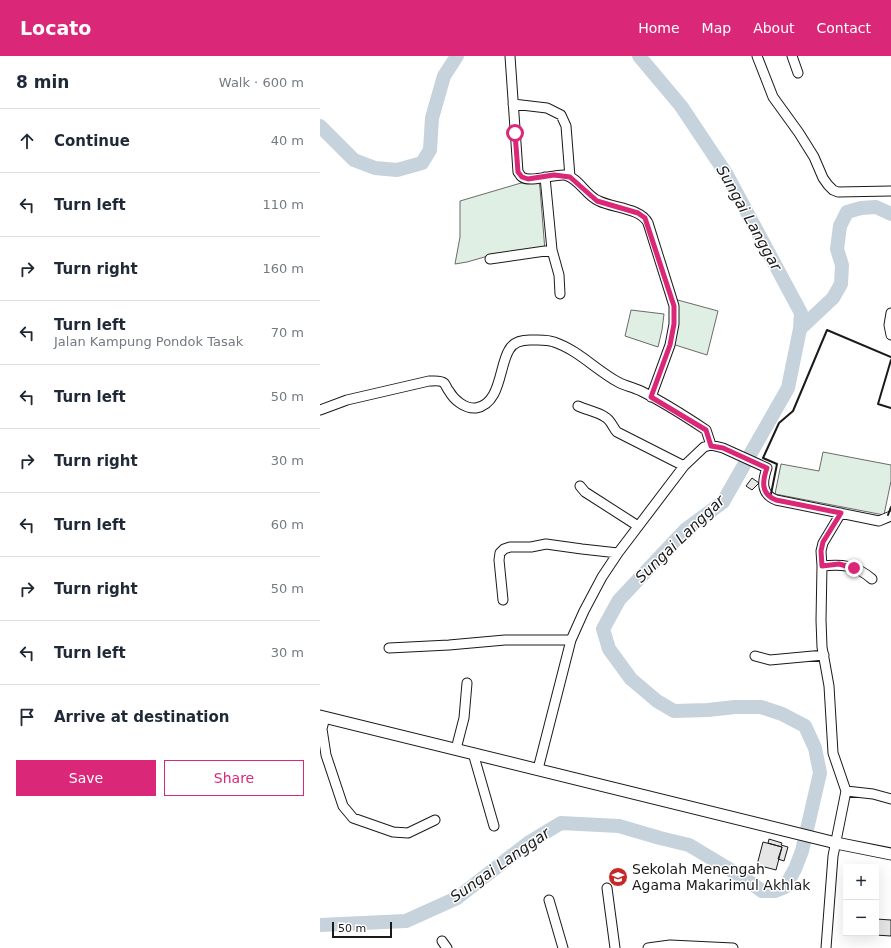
<!DOCTYPE html>
<html lang="en">
<head>
<meta charset="utf-8">
<style>
  :root { --surface:#fff; --page:#f2f2f3; --text:#1f2937; --muted:#747a83; --line:#e0e1e3; --accent:#db2777 }
  body { margin:0; font-family:"DejaVu Sans",sans-serif; background:var(--page); color:var(--text) }
  .controls { position:absolute; right:12px; bottom:12px; display:grid; overflow:hidden; border-radius:0px; box-shadow:0 4px 16px #0002 }
  .controls button { width:36px; height:36px; display:grid; place-items:center; padding:0; border:0; border-bottom:1px solid var(--line); background:var(--surface); color:var(--text); font:20px sans-serif }
  .scale { position:absolute; left:12px; bottom:10px; width:60px; box-sizing:border-box; padding-left:4px; border:2px solid #1a1a1a; border-top:0; font-size:11px; line-height:14px; white-space:nowrap; color:#1a1a1a; -webkit-text-stroke:3px #fff; paint-order:stroke }
  .stop { position:absolute; width:12px; height:12px; margin:-9px; border:3px solid #db2777; border-radius:50%; background:#fff }
  .stop.end { background:#db2777; border-color:#fff; box-shadow:0 1px 4px #0008 }
  .list { margin:0; padding:0; list-style:none }
  h2 { display:flex; justify-content:space-between; align-items:center; height:52px; margin:0; padding:0 16px; font-size:17px }
  h2 small { font-size:13px; font-weight:400; color:var(--muted) }
  .list li { display:grid; grid-template-columns:26px 1fr auto; gap:12px; align-items:center; box-sizing:border-box; height:64px; padding:0 16px; border-top:1px solid var(--line) }
  .list b { display:block; font-size:15px; white-space:nowrap }
  .list p { margin:0; font-size:13px; white-space:nowrap; color:var(--muted) }
  .list em { font-size:13px; font-style:normal; color:var(--muted) }
  .actions { display:flex; gap:8px; padding:12px 16px }
  .actions a { flex:1; padding:9px 0; border:1px solid var(--accent); border-radius:0px; text-align:center; font-size:14px; color:var(--accent) }
  .actions .main { background:var(--accent); color:#fff }
  .icon { flex:none; width:22px; height:22px; fill:none; stroke:currentColor; stroke-width:2; stroke-linecap:round; stroke-linejoin:round }
  .map { position:relative; flex:none; width:571px; height:892px; overflow:hidden }
  header { display:flex; align-items:center; gap:24px; box-sizing:border-box; height:56px; padding:0 20px; background:var(--accent); color:#fff }
  header strong { font-size:19px }
  nav { display:flex; gap:22px; margin-inline-start:auto; font-size:14px }
  main { display:flex }
  aside { flex:1; background:var(--surface) }
  .map>svg:first-child { display:block }
  .green { fill:#e0efe3; stroke:#6a6a6a }
  .lines { fill:none; stroke-linecap:round; stroke-linejoin:round }
  .river { stroke:#c6d2dc; stroke-width:14 }
  .building { fill:#e6e6e6; stroke:#1a1a1a }
  .minor-casing { stroke:#1a1a1a; stroke-width:11 }
  .major-casing { stroke:#1a1a1a; stroke-width:13 }
  .minor { stroke:#fff; stroke-width:9 }
  .major { stroke:#fff; stroke-width:11 }
  .wall { stroke:#1a1a1a; stroke-width:2 }
  .route { stroke:#db2777; stroke-width:5 }
  .labels { text-anchor:middle; dominant-baseline:central; stroke-width:3; stroke-linejoin:round; paint-order:stroke }
  .poi-label { font-size:14px; fill:#1a1a1a; stroke:#fff; text-anchor:start }
  .water-label { font-size:15px; font-style:italic; fill:#1a1a1a; stroke:#fff }
</style>
</head>
<body>
<header>
<strong>Locato</strong>
<nav><a>Home</a><a>Map</a><a>About</a><a>Contact</a></nav>
</header>
<main>
<aside>
<h2>8 min<small>Walk · 600 m</small></h2>
<ul class="list">
<li><svg class="icon" aria-label="ahead" viewBox="0 0 24 24"><path d="M12 20V5M6 11l6-6 6 6"/></svg><div><b>Continue</b></div><em>40 m</em></li>
<li><svg class="icon" aria-label="left" viewBox="0 0 24 24"><path d="M17 20v-9H6M10 6l-5 5 5 5"/></svg><div><b>Turn left</b></div><em>110 m</em></li>
<li><svg class="icon" aria-label="right" viewBox="0 0 24 24"><path d="M7 20v-9h11M14 6l5 5-5 5"/></svg><div><b>Turn right</b></div><em>160 m</em></li>
<li><svg class="icon" aria-label="left" viewBox="0 0 24 24"><path d="M17 20v-9H6M10 6l-5 5 5 5"/></svg><div><b>Turn left</b><p>Jalan Kampung Pondok Tasak</p></div><em>70 m</em></li>
<li><svg class="icon" aria-label="left" viewBox="0 0 24 24"><path d="M17 20v-9H6M10 6l-5 5 5 5"/></svg><div><b>Turn left</b></div><em>50 m</em></li>
<li><svg class="icon" aria-label="right" viewBox="0 0 24 24"><path d="M7 20v-9h11M14 6l5 5-5 5"/></svg><div><b>Turn right</b></div><em>30 m</em></li>
<li><svg class="icon" aria-label="left" viewBox="0 0 24 24"><path d="M17 20v-9H6M10 6l-5 5 5 5"/></svg><div><b>Turn left</b></div><em>60 m</em></li>
<li><svg class="icon" aria-label="right" viewBox="0 0 24 24"><path d="M7 20v-9h11M14 6l5 5-5 5"/></svg><div><b>Turn right</b></div><em>50 m</em></li>
<li><svg class="icon" aria-label="left" viewBox="0 0 24 24"><path d="M17 20v-9H6M10 6l-5 5 5 5"/></svg><div><b>Turn left</b></div><em>30 m</em></li>
<li><svg class="icon" aria-label="arrive" viewBox="0 0 24 24"><path d="M6 21V4h12l-3 4 3 4H6"/></svg><div><b>Arrive at destination</b></div></li>
</ul>
<div class="actions"><a class="main">Save</a><a>Share</a></div>
</aside>
<div class="map">
<svg width="571" height="892" viewBox="0 0 571 892">
  <rect width="100%" height="100%" fill="#fff"/>
  <path class="green" d="M215,125l4,1 1,6 5,63 -50,3 -28,8 -12,2 5,-27v-36l61,-18z
    M354,243l44,12 -11,44 -38,-12z
    M311,254l33,4 -2,16 -4,17 -33,-11z
    M503,396l68,13v16l-7,34 -109,-21 6,-30 38,7z"/>
  <g class="lines">
    <path class="river" d="M0,70l34,34 21,8 22,2 25,-7 8,-13 2,-32 12,-42 13,-20
      M480,273l33,-31 8,-14 1,-19 -5,-16 3,-23 7,-14 14,-4 15,-1 15,7
      M0,869l86,-4 51,-23 71,-55 33,-20 58,3 41,12 29,7 55,33 18,13h13l10,-4 10,-18 7,-18 18,-78 -5,-25 -10,-22 -23,-12 -21,-7h-26l-27,3 -34,1 -17,-10 -26,-22 -22,-30 -6,-20 16,-29 66,-70 38,-28 65,-114 12,-59 1,-16 -74,-138 -46,-69 -42,-50"/>
  </g>
  <path class="building" d="M432,422l7,5 -7,7 -6,-4z
    M449,783l13,4 -1,2 7,2 -4,14 -6,-2 4,-12 -14,-4z
    M443,786l19,5 -6,23 -19,-5z
    M556,863l15,1v16l-32,-2 17,-1z"/>
  <g class="lines">
    <defs>
      <path id="minor" d="M190,0l8,116c2,2 2,4 4,5 8,6 32,-3 43,-2 14,3 21,21 34,26 14,7 42,7 49,22l22,70 4,13v18l-4,21 -19,52
        M437,0l16,41 26,36 15,24 9,21 5,7 5,5 5,2 53,-1
        M472,0l6,17
        M193,48l34,4 14,7 5,11 4,51
        M225,121l7,73 7,25 1,19
        M170,203l62,-9
        M571,257l-2,12 2,10
        M258,350c8,4 20,6 27,11 6,3 8,11 12,15l67,34
        M0,354l27,-10 82,-19c5,0 12,-1 15,2 2,2 3,6 5,8 5,9 16,18 27,17 25,-4 23,-42 33,-58 4,-8 12,-10 21,-10 7,0 17,-1 24,2 24,8 42,28 64,40 7,4 15,5 23,9 22,11 44,25 65,39l5,15
        M260,430l5,6 53,34
        M502,510c20,-2 34,-1 50,13
        M183,544l-4,-40 1,-7 4,-4 6,-2h21l15,-3 36,5 36,4
        M69,592l60,-3 56,-5h66
        M435,600l15,4 54,-5
        M5,661l-3,12 4,26 17,51 10,12 40,14 15,1 27,-13
        M136,693l8,-31 3,-35
        M153,697l21,73
        M218,713l33,-129 13,-29 18,-34 16,-24 66,-87 20,-19 7,-2 12,3 44,20c-5,14 -6,26 9,32l103,21 12,-5
        M526,735l27,3 18,5
        M287,832l8,60
        M229,844l14,48
        M122,885l5,7
        M328,892l22,-3 63,3
        M506,892l7,-92 13,-65 -13,-38 -4,-67 -7,-39 -1,-27 1,-54 -1,-15 2,-8 18,-30"/>
      <path id="major" d="M0,660l516,127 55,11"/>
    </defs>
    <use href="#minor" class="minor-casing"/>
    <use href="#major" class="major-casing"/>
    <use href="#minor" class="minor"/>
    <use href="#major" class="major"/>
    <path class="wall" d="M571,304l-13,44 13,4
      M451,438l6,-30 -14,-6 16,-35 14,-12 34,-81 64,27
      M568,459l3,-8"/>
  </g>
  <g class="lines">
    <path class="route" d="M195,77l3,39 4,5 6,2 26,-4 16,2 27,24 41,12 7,5 29,88v18l-4,21 -19,52 55,33 5,16 12,2 44,20c-5,14 -6,26 9,32l65,13 -18,29 -2,9 1,15 17,-2 15,4"/>
  </g>
  <defs>
    <symbol id="school-disc" viewBox="-11 -11 22 22"><circle r="9.5" fill="#c62828" stroke="#fff"/><path d="M0-5L7-2L0 1L-7-2ZM-4 1L0 2.5L4 1V4Q0 6-4 4Z" fill="#fff"/></symbol>
  </defs>
  <g fill-rule="evenodd">
    <use href="#school-disc" x="287" y="810" width="22" height="22"/>
  </g>
  <g class="labels">
    <g class="poi-label">
      <text x="312" y="813">Sekolah Menengah<tspan x="312" dy="16">Agama Makarimul Akhlak</tspan></text>
    </g>
    <g class="water-label">
      <text transform="translate(429 162) rotate(61)">Sungai Langgar</text>
      <text transform="translate(360 483) rotate(-44)">Sungai Langgar</text>
      <text transform="translate(180 809) rotate(-35)">Sungai Langgar</text>
    </g>
  </g>
</svg>
<div class="controls">
<button>+</button>
<button>−</button>
</div>
<div class="scale">50 m</div>
<div class="stop" style="left:195px;top:77px"></div>
<div class="stop end" style="left:534px;top:512px"></div>
</div>
</main>
</body>
</html>
